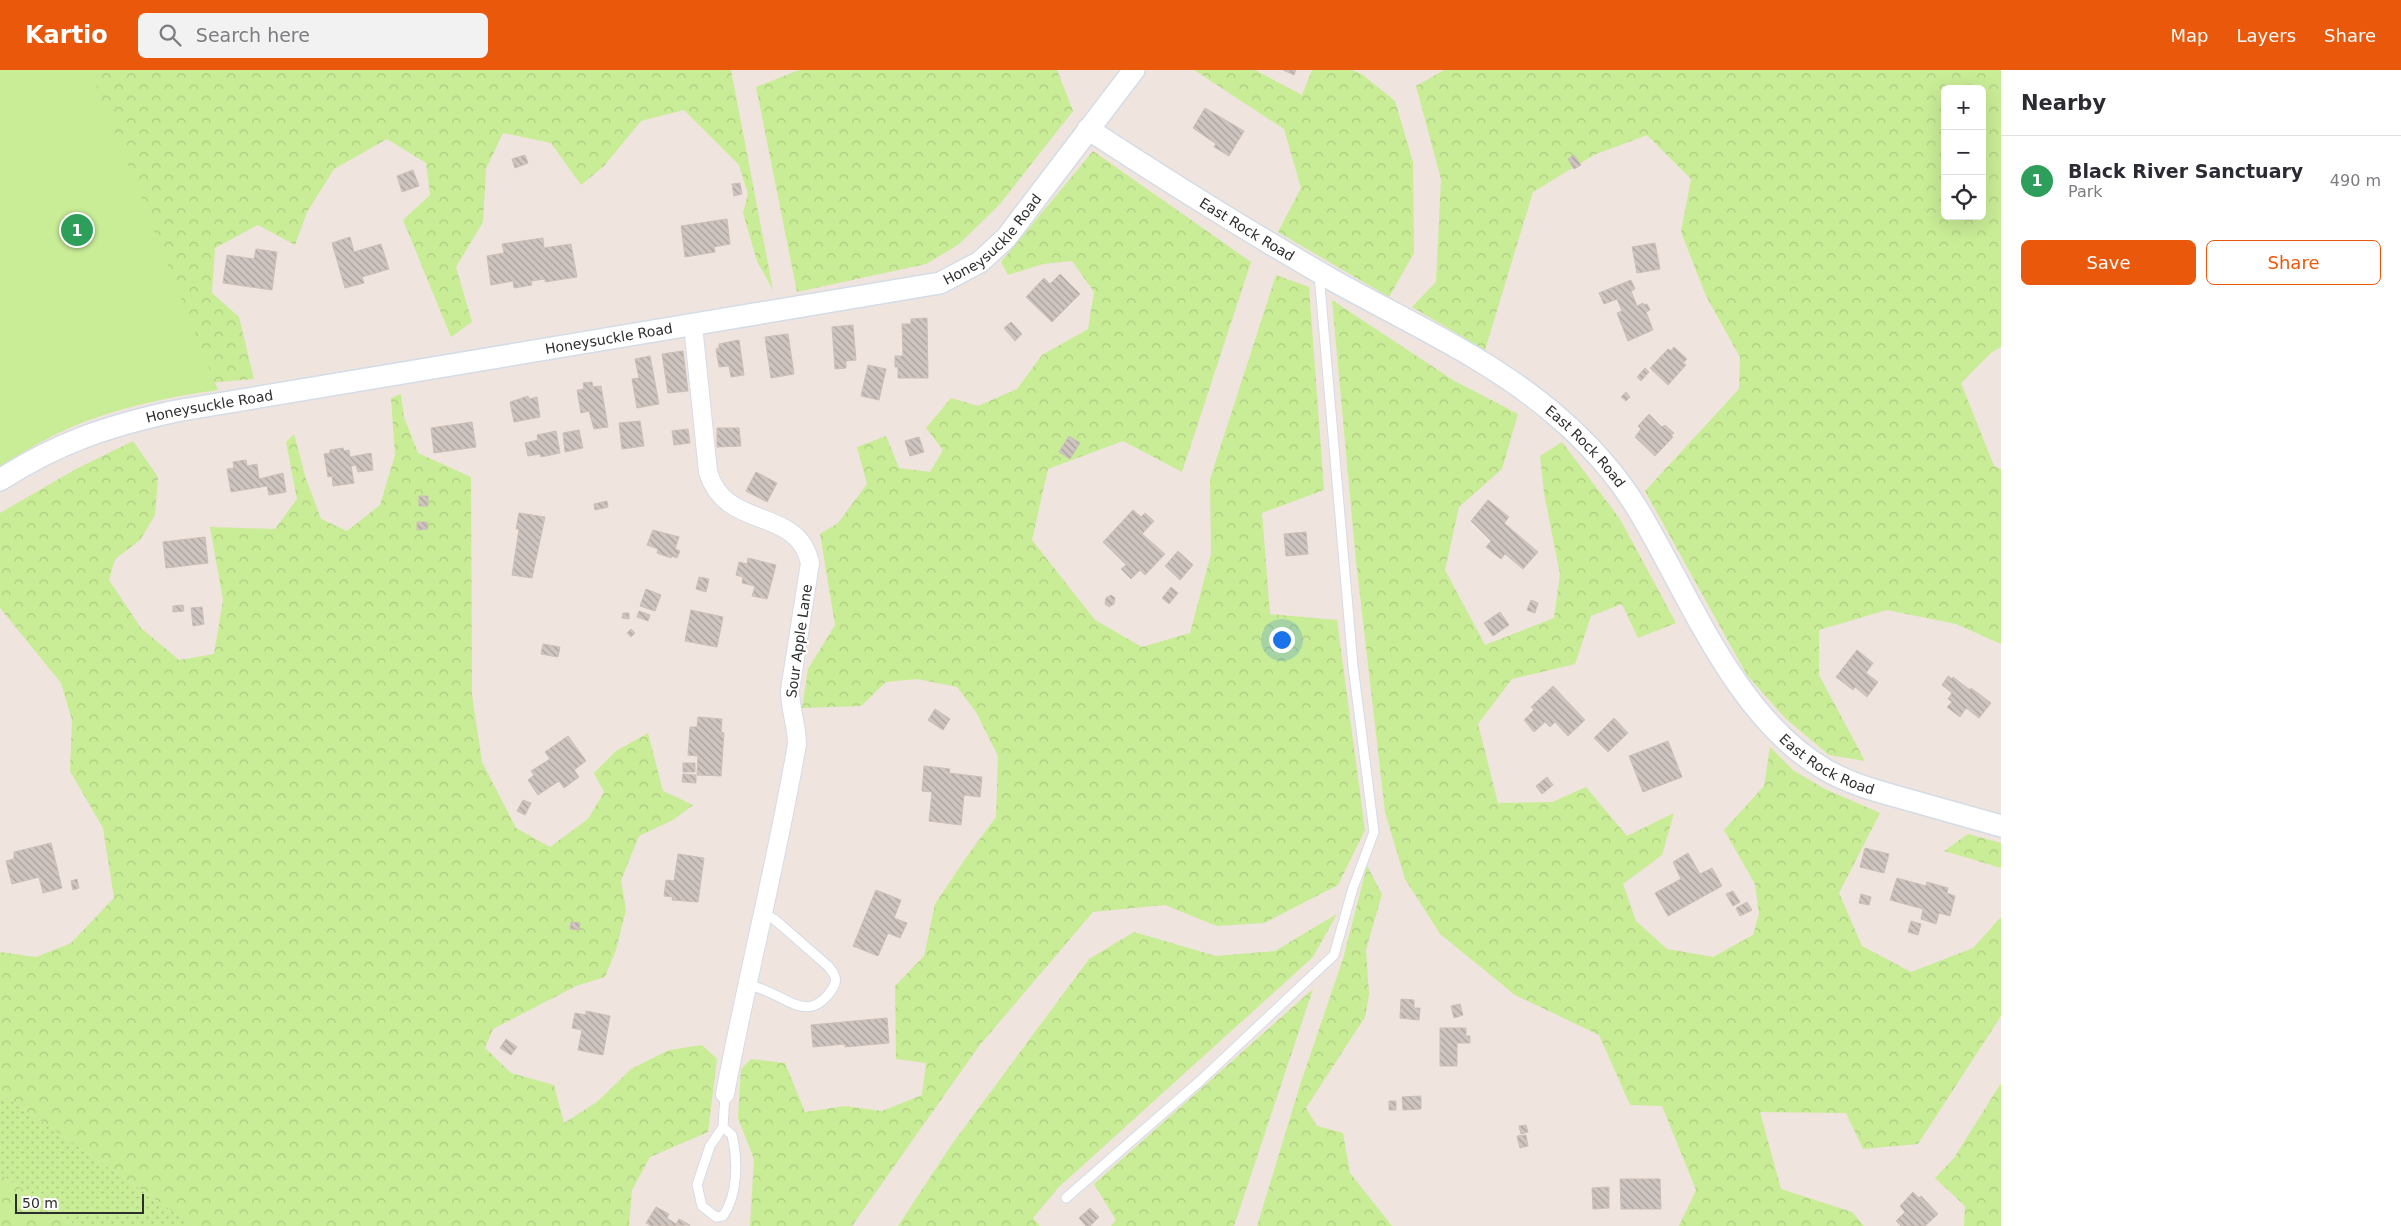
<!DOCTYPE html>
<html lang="en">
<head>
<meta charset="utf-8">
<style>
  :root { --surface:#fff; --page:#f2f2f3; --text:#2b2b33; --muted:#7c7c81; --line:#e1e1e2; --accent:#ea580c }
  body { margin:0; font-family:"DejaVu Sans",sans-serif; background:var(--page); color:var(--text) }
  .controls { position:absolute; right:15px; top:15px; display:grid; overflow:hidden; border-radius:8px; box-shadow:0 5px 20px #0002 }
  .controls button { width:45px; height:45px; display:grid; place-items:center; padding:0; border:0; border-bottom:1px solid var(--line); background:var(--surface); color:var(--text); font:25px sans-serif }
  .scale { position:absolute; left:15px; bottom:12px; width:129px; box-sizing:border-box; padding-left:5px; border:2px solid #2d2d2d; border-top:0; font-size:14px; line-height:18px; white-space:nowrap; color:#2d2d2d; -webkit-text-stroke:4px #fff; paint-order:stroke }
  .you { position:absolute; left:1281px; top:569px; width:18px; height:18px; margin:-12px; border:4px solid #fff; border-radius:50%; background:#1a73e8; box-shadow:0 0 0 8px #1a73e833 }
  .badge { display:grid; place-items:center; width:32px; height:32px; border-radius:50%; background:var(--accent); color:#fff; font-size:16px; font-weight:700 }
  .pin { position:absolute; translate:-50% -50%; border:2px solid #fff; box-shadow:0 1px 5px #0006 }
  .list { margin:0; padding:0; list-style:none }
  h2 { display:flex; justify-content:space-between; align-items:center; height:65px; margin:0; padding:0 20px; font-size:21px }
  h2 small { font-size:16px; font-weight:400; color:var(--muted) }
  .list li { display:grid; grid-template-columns:32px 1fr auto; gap:15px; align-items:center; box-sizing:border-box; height:90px; padding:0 20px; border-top:1px solid var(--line) }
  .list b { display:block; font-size:19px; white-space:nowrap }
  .list p { margin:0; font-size:16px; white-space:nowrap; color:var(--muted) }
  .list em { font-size:16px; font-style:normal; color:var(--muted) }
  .actions { display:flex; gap:10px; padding:15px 20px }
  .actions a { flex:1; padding:11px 0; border:1px solid var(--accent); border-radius:8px; text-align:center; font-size:18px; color:var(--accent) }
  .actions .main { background:var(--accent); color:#fff }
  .icon { flex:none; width:28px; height:28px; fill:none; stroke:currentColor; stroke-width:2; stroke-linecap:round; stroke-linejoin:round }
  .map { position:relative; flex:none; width:2001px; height:1156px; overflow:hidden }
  header { display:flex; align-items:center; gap:30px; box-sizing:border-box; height:70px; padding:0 25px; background:var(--accent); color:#fff }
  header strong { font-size:24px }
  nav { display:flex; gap:28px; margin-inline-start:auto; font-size:18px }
  .search { width:350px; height:45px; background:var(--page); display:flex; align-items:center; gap:12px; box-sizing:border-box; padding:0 18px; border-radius:8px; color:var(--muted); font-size:19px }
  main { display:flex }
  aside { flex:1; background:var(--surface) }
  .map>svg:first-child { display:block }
  .grass { fill:url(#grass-dots) }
  .forest { fill:url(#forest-crowns); fill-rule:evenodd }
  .park { fill:#c9ec96 }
  .building { fill:url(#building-back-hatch); stroke:#ccbfb7 }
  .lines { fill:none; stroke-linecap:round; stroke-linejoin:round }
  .service-casing { stroke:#d3dce7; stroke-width:11 }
  .minor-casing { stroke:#d3dce7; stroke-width:20 }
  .tertiary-casing { stroke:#d3dce7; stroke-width:24 }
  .service { stroke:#fff; stroke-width:9 }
  .minor { stroke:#fff; stroke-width:18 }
  .tertiary { stroke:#fff; stroke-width:21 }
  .labels { text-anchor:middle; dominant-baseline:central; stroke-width:4.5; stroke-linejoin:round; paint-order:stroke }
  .street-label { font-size:14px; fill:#2d2d2d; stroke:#fff }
</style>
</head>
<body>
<header>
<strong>Kartio</strong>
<div class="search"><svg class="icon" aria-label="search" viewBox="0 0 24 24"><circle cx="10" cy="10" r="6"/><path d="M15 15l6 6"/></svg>Search here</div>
<nav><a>Map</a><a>Layers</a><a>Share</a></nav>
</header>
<main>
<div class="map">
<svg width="2001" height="1156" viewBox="0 0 2001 1156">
  <defs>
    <pattern id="grass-dots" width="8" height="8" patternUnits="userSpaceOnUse" patternTransform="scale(1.25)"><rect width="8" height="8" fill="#c9ec96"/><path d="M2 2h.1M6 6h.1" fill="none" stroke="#adcb82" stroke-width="1.8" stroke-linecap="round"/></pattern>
    <pattern id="forest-crowns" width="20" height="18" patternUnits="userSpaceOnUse" patternTransform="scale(1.25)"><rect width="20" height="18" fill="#c9ec96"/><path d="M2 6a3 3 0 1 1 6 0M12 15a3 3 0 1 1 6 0" fill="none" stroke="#adcb82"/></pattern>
    <pattern id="building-back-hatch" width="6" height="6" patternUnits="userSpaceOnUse" patternTransform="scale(1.25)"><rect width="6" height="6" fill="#cfc5c0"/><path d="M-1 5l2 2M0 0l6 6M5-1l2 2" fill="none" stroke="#a8a09c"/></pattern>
  </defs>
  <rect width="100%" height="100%" fill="#f0e4de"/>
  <path class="grass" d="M0,1023l194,133h-117l-77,-52z"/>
  <path class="forest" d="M0,0h731l42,220 -16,-29 -14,-48 5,-19 -9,-29 -55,-55 -43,11 -37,45 -23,19 -30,-42 -48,-10 -17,36 -3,53 -27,45 16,55 -21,15 -48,-117 27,-25 -4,-32 -39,-24 -53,30 -27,43 -12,33 -37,-20 -43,23 -3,45 27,24 15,62 -71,6z
    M799,0h258l16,41 -73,93 -42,41 -32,19 -129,28 -41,-205z
    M1194,0h61l47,25 10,-25h41l10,5 32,26 18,61 1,91 -25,44 -111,-65 23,-44 -17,-59z
    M1444,0h557v277l-9,5 -31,31 33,83 7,3v175l-45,-20 -69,-14 -68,20v45l46,86 -36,-6 -44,-37 -38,-43 -102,-184 94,-102 1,-32 -34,-61 -25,-64 10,-53 -44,-44 -53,20 -61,37 -48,158 -73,-43 24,-25 5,-103 -25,-93zM1945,19h37v127h-37z
    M1093,81l158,111 -69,210 -59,-31 -75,28 -16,71 63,80 47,27 48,-14 21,-79 -1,-75 66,-204 33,12 15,203 -62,23 8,101 67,6 28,210 -27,55 -74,38 -47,3 -52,-21 -72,7 -114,134 -127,180h-102l4,-67 -16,-41 3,-49 10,-10 34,4 20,49 40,-6 37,5 40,-16 4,-32 -30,-4 -1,-73 29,-30 11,-52 30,-45 31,-42 2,-61 -22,-44 -19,-25 -40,-8 -31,3 -25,24 -59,2 6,-39 27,-44 -15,-91 18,-11 29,-39 -10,-37 29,-11 13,32 31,4 13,-22 -17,-22 25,-30 27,8 39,-17 25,-34 46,-26 6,-37 -22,-31 -29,3 -35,11 -7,-13z
    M1332,230l121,80 65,34 -16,55 -43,38 -14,63 40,75 69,-27 6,-44 -16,-81 -4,-37 22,-14 58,77 56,104 -38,15 -16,-34 -31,12 -16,48 -63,15 -34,45 20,79 54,-1 34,-15 41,49 47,-23 -12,42 -39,29 13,37 31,28 46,8 40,-22 6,-21 -4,-30 -31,-54 40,-44 6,-39 24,24 31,18 55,24 -41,80 23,53 49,26 62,-24 28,-31v99l-83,128 -55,5 -17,-36 -86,-1 21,77 71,23 12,14h-185l17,-36 -34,-84 -32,-1 -31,-70 -84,-40 -75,-61 -35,-55 -20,-67 -29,-251z
    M401,324l3,23 14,36 53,24 1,218 10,67 34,66 34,19 38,-28 16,-27 -10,-19 22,-22 32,-18 15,58 30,14 -20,15 -34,16 -18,44 5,30 -10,40 -11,27 -29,9 -83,43 -8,19 26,25 43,12 10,38 33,-21 34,-33 38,-19 33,-5 15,14 -9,73 -58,25 -18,33 -3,36h-435l-194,-133v-141l36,5 35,-14 43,-45 -11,-70 -33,-57 2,-51 -11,-37 -61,-75v-95l76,-44 57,-28 25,36 -3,38 -15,25 -25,19 -6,21 32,48 38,32 35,-6 9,-54 -13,-73 65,2 22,-30 -11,-57 8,-8 12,45 15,40 26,12 33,-26 15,-50 -4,-57z
    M1968,764l33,9v25l-57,-17z
    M1367,796l15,28 -16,56 3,45 -4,22 -59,91 11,18 26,7 7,40 42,53h-135l44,-144 42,-123z
    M1337,844l-24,43 -254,230 -26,31 7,8h-142l54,-82 137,-185 45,-27 82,24 59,-5z
    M1313,919l-79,237h-123l5,-6 -22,-36z
    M2001,1013v143h-37l1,-20 -30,-28 19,-20z
    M0,1104l77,52h-77z"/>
  <path class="park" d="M0,0h90l128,320c-51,7 -103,18 -151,39 -23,10 -45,24 -67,37z"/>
  <path class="building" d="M1283,0h13l-2,5z
    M1205,38l39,23 -15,25 -15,-9 2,-3 -23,-16z
    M525,85l3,8 -13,5 -3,-9z
    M1574,85l7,10 -7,4 -6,-10z
    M413,100l6,16 -17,6 -5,-16z
    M740,113l2,11 -8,2 -2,-12z
    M727,149l3,25 -16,3 1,5 -30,5 -4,-31z
    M350,167l4,15 27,-8 8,25 -27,8 2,6 -19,5 -13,-45z
    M543,168l1,10 27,-4 6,33 -32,5v-3l-14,2 1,4 -18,3 -1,-7 -22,4 -4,-29 17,-3 -2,-9z
    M1655,173l5,26 -23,4 -5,-26z
    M256,179l21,3 -5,38 -49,-7 4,-28 27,4z
    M1060,204l20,20 -28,28 -26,-25 18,-19 6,6z
    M1631,210l4,9 -4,2 6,15 6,-3 1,2 3,-1 3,6 -4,2 7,18 -25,11 -11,-28 5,-2 -5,-12 -13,5 -5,-11z
    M927,248l1,60h-30v-11h-3v-11h8l-1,-32h9v-5z
    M1011,252l11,12 -7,7 -11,-13z
    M853,255l3,35 -10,1v7l-11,1 -3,-42z
    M788,264l6,40 -23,4 -6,-41z
    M739,270l5,35 -13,2 -2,-11 -10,1 -3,-18 3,-1v-4z
    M1674,277l13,12 -4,4 3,2 -18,20 -18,-17 18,-19 3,2z
    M683,281l5,40 -20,2 -6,-39z
    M650,286l9,48 -22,4 -5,-29 7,-1 -4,-19z
    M868,295l18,4 -7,31 -18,-4z
    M1645,298l4,4 -8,9 -4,-4z
    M592,312l1,5 8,-1 7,41 -14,2 -5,-18 -8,2 -4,-23 7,-1 -1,-6z
    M1626,322l4,5 -4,4 -5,-4z
    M528,326l1,3 8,-2 3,20 -26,5 -4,-20z
    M1649,344l13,13 3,-2 9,8 -3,3 2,1 -18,19 -20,-19 6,-8 -3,-3z
    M640,351l4,25 -22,3 -3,-26z
    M472,352l4,25 -42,6 -3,-25z
    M717,358h22l2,18 -24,1z
    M688,359l2,14 -16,2 -2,-14z
    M579,360l4,18 -18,4 -2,-19z
    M556,361l4,22 -19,4 -1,-3 -12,2 -3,-13 13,-3 -1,-5z
    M1069,366l11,7 -10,16 -11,-7z
    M919,367l5,15 -14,4 -5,-15z
    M343,378l1,3 5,-1 1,7 21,-4 2,17 -15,2 -2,-7 -5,1 3,17 -21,3 -1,-10 -4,1 -4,-23 6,-1v-3z
    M246,390l1,6 10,-2 2,15 24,-6 3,19 -17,3 -2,-9 -36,6 -4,-23 7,-1 -1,-6z
    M756,402l21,11 -10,19 -21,-11z
    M419,426h9v10h-9z
    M1488,430l21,17 -5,6 34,29 -15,17 -18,-15 -4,5 -15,-12 5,-6 -20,-20z
    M607,431l1,6 -13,3 -1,-6z
    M1133,440l8,7 4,-4 9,8 -12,13 23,20 -20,21 -5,-5 -9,9 -10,-10 5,-4 -23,-23z
    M519,443l26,4 -13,61 -20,-3 7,-46h-3z
    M417,452h10l1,7 -11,1z
    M653,460l26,7 -4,12 5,2 -3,7 -5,-2 -1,2 -14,-5 1,-4 -11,-4z
    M1306,462l2,22 -22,2 -2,-22z
    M205,467l3,26 -42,5 -3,-26z
    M1178,481l15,14 -13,15 -15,-14z
    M748,488l28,7 -9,34 -15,-3 3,-10 -13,-3 1,-6 -7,-2 3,-13 8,2z
    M699,507l10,2 -3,13 -10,-3z
    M1171,517l7,6 -9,11 -7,-6z
    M646,519l15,6 -6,16 -15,-5z
    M1111,525l4,3 -1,6 -5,3 -4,-3 1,-6z
    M1531,530l7,3 -3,10 -8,-3z
    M183,535l1,6 -11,1v-6z
    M202,537l2,17 -11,2 -2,-18z
    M691,540l32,7 -6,30 -32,-6z
    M639,541l11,4 -2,6 -11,-4z
    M1500,542l9,13 -16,11 -9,-13z
    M623,543h6v6l-7,-1z
    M631,559l4,4 -4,4 -4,-4z
    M543,574l17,3 -2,10 -17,-3z
    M1857,580l16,13 -7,10 12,9 -11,15 -12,-10 -2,3 -17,-13z
    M1948,606l4,3 1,-2 17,13 1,-2 20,15 -12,15 -13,-10 -6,9 -13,-10 5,-5 -4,-3 4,-6 -10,-8z
    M1553,616l32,34 -17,16 -13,-14 -5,5 -5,-5 -11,10 -10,-12 10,-10 -3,-3z
    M935,639l15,10 -7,11 -15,-10z
    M698,647l24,2 -1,13 3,1 -3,43 -24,-1 1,-19 -10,-1 2,-28h7z
    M1614,648l14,15 -20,19 -14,-14z
    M568,666l18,25 -12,9 5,7 -15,11 -5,-7 -21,14 -10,-15 6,-5 -3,-4 19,-12 -5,-7z
    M1668,671l14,36 -39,15 -14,-36z
    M683,693h12v9h-12z
    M924,696l26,3 -1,4 33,4 -2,20 -16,-2 -3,30 -32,-4 3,-29 -10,-1z
    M683,704l13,1v8l-14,-1z
    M1547,707l6,8 -11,9 -6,-8z
    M523,730l8,3 -6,12 -8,-4z
    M51,773l11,45 -19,5 -4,-16 -27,7 -6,-23 8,-2v-7z
    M1865,778l24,6 -5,19 -24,-6z
    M1688,783l12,21 12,-6 10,18 -54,30 -13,-23 26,-14 -8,-17z
    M678,784l26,4 -6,44 -26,-2 1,-3 -9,-1 2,-16 8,1z
    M1897,808l29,8 1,-4 21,6 -1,5 8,3 -5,20 -11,-3 -3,11 -15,-5 2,-10 -33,-9z
    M77,809l2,9 -6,2 -2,-9z
    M876,820l25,10 -7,18 13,5 -7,15 -12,-5 -10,23 -25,-10z
    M1733,821l7,11 -7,4 -7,-12z
    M1861,824l10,3 -2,8 -10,-2z
    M1747,832l5,8 -12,6 -4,-8z
    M1911,851l10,3 -3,11 -10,-3z
    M571,852l9,1 -1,7 -9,-1z
    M1401,929l13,1v8h6l-1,12 -19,-2z
    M1460,934l3,11 -9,3 -3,-12z
    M586,941l24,5 -7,39 -25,-5 4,-20 -10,-2 3,-15 11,2z
    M887,948l2,25 -44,4v-3l-32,3 -2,-22z
    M1440,958h26v8h4v7h-13v23h-17z
    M506,969l11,8 -6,8 -11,-7z
    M1421,1026v13l-18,1 -1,-13z
    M1389,1031h7v9h-7z
    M1526,1055l2,7 -7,2 -2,-8z
    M1526,1065l2,11 -8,2 -3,-12z
    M1620,1109h40l1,30h-40z
    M1609,1117v21l-16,1 -1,-21z
    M1913,1122l6,6 2,-2 17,18 -13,12h-24l-5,-5 9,-9 -5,-6z
    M656,1137l13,7 -2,4 9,6 3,-5 11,6 -39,1 -5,-3z
    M1090,1138l9,9 -9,9h-4l-7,-8z"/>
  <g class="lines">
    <defs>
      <path id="service" d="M747,915c35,4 61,46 87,1 4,-8 -1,-14 -6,-20l-54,-47 -11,-6
        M723,1057l9,8c6,25 6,60 -9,81l-7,1 -14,-11 -5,-21 13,-39 13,-19 2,-33
        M1066,1128l134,-117 134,-126 19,-67 21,-56 -21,-166 -34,-392"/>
      <path id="minor" d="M693,255l15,147c18,60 89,33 102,91l-20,127c0,20 7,35 7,54 -20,117 -50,233 -72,350"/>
      <g id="tertiary">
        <path id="s1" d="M1088,59c81,53 164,105 248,153 74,41 160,80 223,136 30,26 57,56 78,90 52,86 98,210 189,262 26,15 55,22 83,30 31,9 61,17 92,26"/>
        <path id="s2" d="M0,410c59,-38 108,-54 176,-69l764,-128 40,-21 26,-24 128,-168"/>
      </g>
    </defs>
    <use href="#service" class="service-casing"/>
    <use href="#minor" class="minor-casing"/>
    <use href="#tertiary" class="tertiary-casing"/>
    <use href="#service" class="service"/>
    <use href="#minor" class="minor"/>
    <use href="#tertiary" class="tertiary"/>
  </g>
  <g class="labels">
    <g class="street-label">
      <text stroke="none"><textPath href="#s1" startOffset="188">East Rock Road</textPath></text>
      <text stroke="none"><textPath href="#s2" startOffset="1034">Honeysuckle Road</textPath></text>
      <text stroke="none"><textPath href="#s2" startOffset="629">Honeysuckle Road</textPath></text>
      <text stroke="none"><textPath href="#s2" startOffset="224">Honeysuckle Road</textPath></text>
      <text stroke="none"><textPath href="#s1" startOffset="592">East Rock Road</textPath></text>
      <text transform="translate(799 571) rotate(-82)">Sour Apple Lane</text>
      <text stroke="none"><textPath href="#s1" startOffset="998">East Rock Road</textPath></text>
    </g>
  </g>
</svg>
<div class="controls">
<button>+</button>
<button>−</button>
<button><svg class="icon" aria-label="locate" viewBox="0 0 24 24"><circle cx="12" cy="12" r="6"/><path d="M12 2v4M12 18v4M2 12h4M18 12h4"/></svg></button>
</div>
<div class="scale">50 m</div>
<div class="you"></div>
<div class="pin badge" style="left:77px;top:160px;background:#2e9e5b">1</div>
</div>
<aside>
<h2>Nearby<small></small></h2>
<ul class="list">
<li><span class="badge" style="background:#2e9e5b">1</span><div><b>Black River Sanctuary</b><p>Park</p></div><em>490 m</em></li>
</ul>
<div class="actions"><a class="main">Save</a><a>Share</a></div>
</aside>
</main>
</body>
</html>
